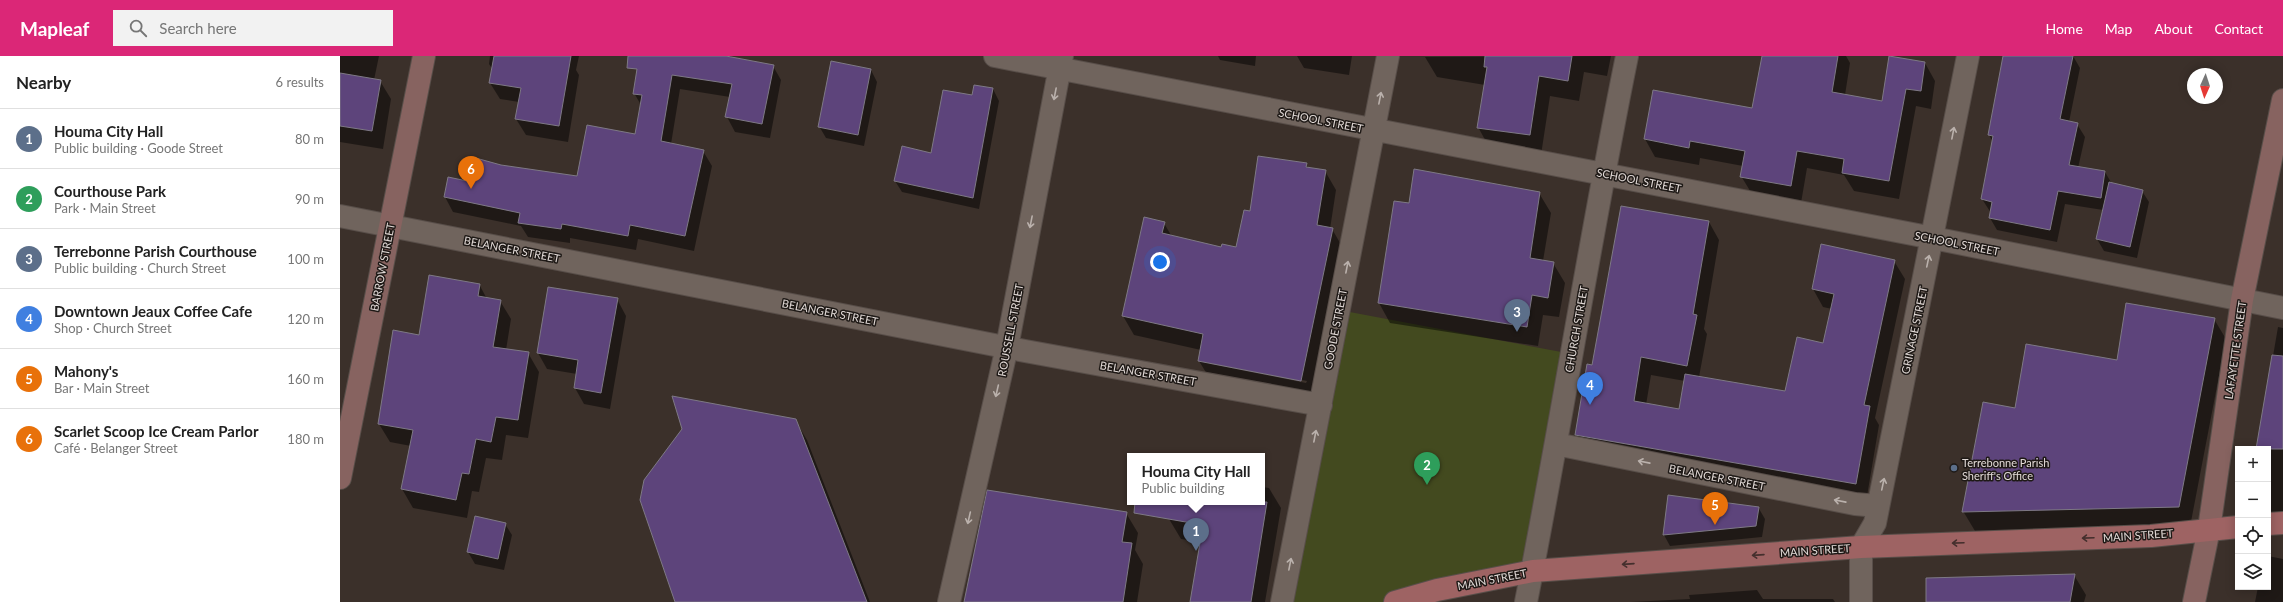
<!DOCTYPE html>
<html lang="en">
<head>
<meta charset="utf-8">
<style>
  :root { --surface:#fff; --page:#f2f2f2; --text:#222; --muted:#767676; --line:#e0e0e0; --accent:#db2777 }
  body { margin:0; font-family:Lato,sans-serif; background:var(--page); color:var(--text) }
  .controls { position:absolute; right:12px; bottom:12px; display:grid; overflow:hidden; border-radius:0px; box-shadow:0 2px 10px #0003 }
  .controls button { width:36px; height:36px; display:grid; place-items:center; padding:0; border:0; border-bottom:1px solid var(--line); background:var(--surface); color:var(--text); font:20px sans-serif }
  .compass { position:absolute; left:1847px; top:12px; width:36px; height:36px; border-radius:50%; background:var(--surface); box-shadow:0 2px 10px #0003; rotate:183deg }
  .you { position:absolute; left:820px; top:206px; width:14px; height:14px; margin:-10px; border:3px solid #fff; border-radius:50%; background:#1a73e8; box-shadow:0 0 0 6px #1a73e833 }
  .badge { display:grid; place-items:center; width:26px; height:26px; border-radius:50%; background:var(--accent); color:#fff; font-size:13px; font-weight:700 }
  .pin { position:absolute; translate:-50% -33px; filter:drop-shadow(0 1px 2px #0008) }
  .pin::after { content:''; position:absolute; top:21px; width:14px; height:12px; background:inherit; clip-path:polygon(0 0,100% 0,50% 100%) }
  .popup { position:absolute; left:787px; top:397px; width:138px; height:52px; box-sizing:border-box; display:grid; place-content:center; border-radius:0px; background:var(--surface); filter:drop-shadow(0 1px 3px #0005); font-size:13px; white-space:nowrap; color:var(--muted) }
  .popup b { font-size:15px; color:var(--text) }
  .popup::after { content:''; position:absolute; left:50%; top:100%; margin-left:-8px; border:8px solid transparent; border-top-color:var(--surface) }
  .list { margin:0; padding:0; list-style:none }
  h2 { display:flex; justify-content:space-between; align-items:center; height:52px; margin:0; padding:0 16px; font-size:17px }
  h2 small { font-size:13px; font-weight:400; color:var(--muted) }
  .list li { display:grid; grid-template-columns:26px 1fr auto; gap:12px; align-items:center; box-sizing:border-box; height:60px; padding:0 16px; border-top:1px solid var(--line) }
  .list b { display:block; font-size:15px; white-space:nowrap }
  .list p { margin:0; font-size:13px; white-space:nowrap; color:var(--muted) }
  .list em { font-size:13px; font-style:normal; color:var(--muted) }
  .icon { flex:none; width:22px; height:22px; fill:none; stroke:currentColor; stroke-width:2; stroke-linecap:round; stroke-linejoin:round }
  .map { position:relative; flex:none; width:1943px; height:546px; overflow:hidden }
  header { display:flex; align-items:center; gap:24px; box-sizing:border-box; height:56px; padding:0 20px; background:var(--accent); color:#fff }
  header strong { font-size:19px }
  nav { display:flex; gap:22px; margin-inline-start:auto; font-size:14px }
  .search { width:280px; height:36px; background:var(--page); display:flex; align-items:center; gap:10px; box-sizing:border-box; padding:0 14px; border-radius:0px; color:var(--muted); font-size:15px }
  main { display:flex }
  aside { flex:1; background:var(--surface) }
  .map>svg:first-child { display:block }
  .green { fill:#434a1f }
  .shadow { fill:#0007; fill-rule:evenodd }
  .building { fill:#5d447b; stroke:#7e7985 }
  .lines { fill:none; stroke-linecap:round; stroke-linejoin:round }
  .street-casing { stroke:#584e49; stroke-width:24 }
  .secondary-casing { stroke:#584e49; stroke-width:24 }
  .primary-casing { stroke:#584e49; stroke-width:24 }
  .street { stroke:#70645d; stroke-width:22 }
  .secondary { stroke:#876360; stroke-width:22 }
  .primary { stroke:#9e6363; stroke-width:22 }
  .oneway { stroke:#bab1ac }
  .oneway2 { stroke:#442f2d }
  .service-dot { fill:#5c6f8a; stroke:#1e1916; stroke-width:1.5 }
  .labels { text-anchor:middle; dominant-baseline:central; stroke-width:3; stroke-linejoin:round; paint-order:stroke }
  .street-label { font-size:11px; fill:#e2dad7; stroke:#1e1916 }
  .poi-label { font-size:11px; fill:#e2dad7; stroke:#1e1916; text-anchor:start }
</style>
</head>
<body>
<header>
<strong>Mapleaf</strong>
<div class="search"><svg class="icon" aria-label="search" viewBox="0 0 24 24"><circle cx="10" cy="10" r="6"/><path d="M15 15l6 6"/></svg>Search here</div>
<nav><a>Home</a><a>Map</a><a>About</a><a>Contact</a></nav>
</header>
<main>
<aside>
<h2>Nearby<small>6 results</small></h2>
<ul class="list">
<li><span class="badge" style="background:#5c6f8a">1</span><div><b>Houma City Hall</b><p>Public building · Goode Street</p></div><em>80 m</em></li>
<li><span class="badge" style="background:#2e9e5b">2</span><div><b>Courthouse Park</b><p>Park · Main Street</p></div><em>90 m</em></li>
<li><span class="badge" style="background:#5c6f8a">3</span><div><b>Terrebonne Parish Courthouse</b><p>Public building · Church Street</p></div><em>100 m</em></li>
<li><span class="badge" style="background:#3f7fe0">4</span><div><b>Downtown Jeaux Coffee Cafe</b><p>Shop · Church Street</p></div><em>120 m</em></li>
<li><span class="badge" style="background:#e8710a">5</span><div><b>Mahony's</b><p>Bar · Main Street</p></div><em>160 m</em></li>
<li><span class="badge" style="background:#e8710a">6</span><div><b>Scarlet Scoop Ice Cream Parlor</b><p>Café · Belanger Street</p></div><em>180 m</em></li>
</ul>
</aside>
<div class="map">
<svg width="1943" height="546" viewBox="0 0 1943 546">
  <rect width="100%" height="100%" fill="#3b302a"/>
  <path class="green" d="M999,254l233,44 -39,217 -138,31h-113z"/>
  <path class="shadow" d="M0,0h39l-5,24 6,1 11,18 -8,50 -43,-7z
    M150,0h89l-3,14 3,5 -11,67 -42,-7 -10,-16 3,-17 -19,-3 -10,-16 3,-13 -4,-6z
    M300,0h91v2l42,8 8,14 -11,58 -35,-6 -8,-15 3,-20 -50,-8 -9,55 32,7 9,15 -18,85 -56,-12 -2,11 -66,-12v5l-42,-6 -7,-11 -68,-14 -8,-15 4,-19 19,4 33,-16 77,11 58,-42 5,-30 -7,-12z
    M878,0h38l-1,10 -35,-6z
    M957,0h55l-3,19 -45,-7z
    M1271,0l-4,20 -23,-4 -5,29 -29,-5 -9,59 -52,-8 -11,-20 7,-42 -48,-8 -12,-20z
    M1423,0h83l4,7 -5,32 37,7 43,-39 10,18 -4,28 -15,-3 -17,93 -45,-8 -10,-16 -37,-7 -6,35 -49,-9 -11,-18 2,-10 -43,-8 -1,7 -44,-8 -10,-18 108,-29z
    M1664,0h69l7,12 -11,54 8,2 8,13 -7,31 27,4 7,12 30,7 7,11 -12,56 -33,-7 -7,-12 6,-29 -38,-6 -8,38 -60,-12 -7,-12 1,-5 -9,-14 11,-57 -4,-7z
    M492,7l39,7 6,12 -13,64 -38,-8 -7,-12z
    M653,33l6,12 -20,108 -77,-17 -7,-11 37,-27 41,-58z
    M966,108l3,5 16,2 11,19 -6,39h2l11,19 -31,152 -102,-21 -11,-18 2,-11 -67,-15 -11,-19 41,-93 8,14 50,11h15l13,-36zM871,306l96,19 -1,2 -95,-19z
    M1199,137l12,20 -8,48 10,2 12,20 -6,34 -16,-2 -5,31 -148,-23 -11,-20 31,-99z
    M1369,166l10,18 -15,89 3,5 -8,43 87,15 38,-48 8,-35 -9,-2 -10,-18 81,-28 11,18 -30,139 4,7 -13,77 -280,-49 -10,-18 17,-69zM1311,319l34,6 -5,29 -34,-5z
    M139,228l8,15 13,2 11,18 -5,31 22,3 11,19 -11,66 -22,-3 -4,25 -16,-2 -7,34 -7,-1 -5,27 -54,-10 -11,-19 9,-43 -21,-4 -11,-18 41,-88z
    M277,243l9,17 -16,93 -26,-5 -9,-16 2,-14 -30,-5 -9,-16z
    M1874,263l12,20 -36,188 -215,4 -12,-20 53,-102z
    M1938,271l5,1v190l-15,1v-70h-11z
    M455,364l12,20 63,162h-194z
    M922,431l7,1 12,20 -16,94h-74l10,-60 -20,-3 -12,-20 3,-17h90z
    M648,435l138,22 12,20 -3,17 8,14 -6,38h-172z
    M1418,451l7,12 -3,18 -92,9 -6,-11z
    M165,468l7,11 -8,35 -29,-6 -7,-12z
    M1928,500l15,3v43h-28l3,-15h10z
    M1734,519l12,20 -2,7h-157z
    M1417,534l6,9h70l2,3h-204l59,-3 -1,-4z"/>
  <path class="building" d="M154,0h77l-12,70 -44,-7 6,-31 -32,-5z
    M288,0h98l48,9 -12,59 -37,-7 7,-33 -60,-9 -11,66 43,9 -19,86 -55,-11 -2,11 -66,-12 -1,5 -43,-6 2,-10 -76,-16 4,-20 19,4 5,-24 29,8 76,11 10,-51 48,9 7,-39 -9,-1 4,-25 -10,-1z
    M1145,0h87l-4,25 -29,-5 -9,59 -53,-7 10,-61h-3z
    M1422,0h76l-6,36 50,9 7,-45 36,6 -4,29 -15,-2 -17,92 -47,-8 2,-14 -47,-8 -6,35 -51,-9 5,-26 -55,-10 -1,7 -45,-9 9,-49 99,18z
    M1663,0h70l-13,63 18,4 -9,42 36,6 -4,27 -43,-7 -8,39 -61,-12 3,-16 -11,-3 12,-63 -5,-1z
    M491,5l40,8 -13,66 -40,-8z
    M0,17l41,7 -9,51 -32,-5z
    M634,29l19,3 -20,110 -79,-17 8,-35 29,7 12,-63 29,5z
    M918,100l49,7 -1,4 20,3 -9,55 16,3 -32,153 -103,-20 5,-27 -81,-18 22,-99 21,5 -3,11 59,14 1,-3 14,3 8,-37 6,1z
    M1074,113l126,23 -10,66 24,4 -6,36 -16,-3 -5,32 -149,-24 16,-102 15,2z
    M1769,126l34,8 -13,57 -34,-8z
    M1281,150l88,15 -16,93 4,1 -10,51 -46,-9 -7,44 45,8 6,-35 100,17 12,-54 26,6 11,-49 -22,-5 9,-45 74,16 -31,145 6,1 -14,78 -281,-49 12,-71 5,1z
    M89,219l51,9 -2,12 23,4 -8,47 36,5 -11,68 -22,-3 -5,25 -15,-3 -7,35 -7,-1 -6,27 -55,-11 12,-59 -35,-6 15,-94 26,5z
    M208,231l70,11 -17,95 -27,-5 4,-28 -41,-7z
    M1786,247l89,15 -36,189 -217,5 21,-110 32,6 11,-64 91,16z
    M1932,299l11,1v93h-27z
    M332,340l124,23 71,183h-192l-35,-102 4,-20 38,-51z
    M647,434l140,22 -5,30 10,1 -9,59h-159z
    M1328,439l91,12 -3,19 -93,9z
    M795,446h132l-16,100h-61l13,-77 -69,-12z
    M135,460l31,7 -8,36 -31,-7z
    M1735,518l-5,28h-144v-24z"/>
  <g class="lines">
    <defs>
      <path id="street" d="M655,0l938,182 350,70
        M0,160l685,135 296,54
        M1216,388l299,60 23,2
        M609,546l58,-255 55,-291
        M942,546l106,-546
        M1186,546c36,-182 64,-365 101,-546
        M1521,546v-55l14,-24 93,-467"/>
      <path id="secondary" d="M0,422l84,-422
        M1854,546l15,-73 33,-229 41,-200"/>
      <path id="primary" d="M1928,468l15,-1
        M1055,546l42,-12 96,-19 328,-24 290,-11 87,-9"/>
    </defs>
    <use href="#street" class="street-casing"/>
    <use href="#secondary" class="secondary-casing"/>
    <use href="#primary" class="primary-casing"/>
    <use href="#street" class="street"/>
    <use href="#secondary" class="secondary"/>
    <use href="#primary" class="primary"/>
  </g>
  <defs><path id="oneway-shaft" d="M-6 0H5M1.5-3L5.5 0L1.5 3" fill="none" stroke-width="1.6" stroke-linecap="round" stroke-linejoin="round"/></defs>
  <g class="oneway">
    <use href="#oneway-shaft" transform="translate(715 38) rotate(101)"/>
    <use href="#oneway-shaft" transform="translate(1040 42) rotate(-79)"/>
    <use href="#oneway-shaft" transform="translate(1613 77) rotate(-79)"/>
    <use href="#oneway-shaft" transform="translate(691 166) rotate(101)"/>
    <use href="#oneway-shaft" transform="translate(1588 205) rotate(-78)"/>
    <use href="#oneway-shaft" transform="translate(1007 211) rotate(-79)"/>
    <use href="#oneway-shaft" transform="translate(657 335) rotate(103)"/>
    <use href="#oneway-shaft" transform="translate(975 380) rotate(-79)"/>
    <use href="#oneway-shaft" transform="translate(1304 406) rotate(-169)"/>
    <use href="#oneway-shaft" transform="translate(1543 428) rotate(-78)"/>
    <use href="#oneway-shaft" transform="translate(1500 445) rotate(-169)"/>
    <use href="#oneway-shaft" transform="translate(629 462) rotate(103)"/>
    <use href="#oneway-shaft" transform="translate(950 508) rotate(-79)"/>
  </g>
  <g class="oneway2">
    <use href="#oneway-shaft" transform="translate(1748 482) rotate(178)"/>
    <use href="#oneway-shaft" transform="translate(1618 487) rotate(178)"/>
    <use href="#oneway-shaft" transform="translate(1418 499) rotate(176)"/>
    <use href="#oneway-shaft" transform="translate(1288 508) rotate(176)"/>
  </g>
  <circle class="service-dot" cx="1614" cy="412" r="4"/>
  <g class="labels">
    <g class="street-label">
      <text transform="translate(981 64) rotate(11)">SCHOOL STREET</text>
      <text transform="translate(1299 124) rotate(11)">SCHOOL STREET</text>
      <text transform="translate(1617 187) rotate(11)">SCHOOL STREET</text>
      <text transform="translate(172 193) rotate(11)">BELANGER STREET</text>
      <text transform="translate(42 211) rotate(-79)">BARROW STREET</text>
      <text transform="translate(490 256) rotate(11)">BELANGER STREET</text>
      <text transform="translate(995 273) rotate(-79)">GOODE STREET</text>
      <text transform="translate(1236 273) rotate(-80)">CHURCH STREET</text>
      <text transform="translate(670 274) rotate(-79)">ROUSSELL STREET</text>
      <text transform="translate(1574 274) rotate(-78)">GRINAGE STREET</text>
      <text transform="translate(1895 294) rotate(-82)">LAFAYETTE STREET</text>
      <text transform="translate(808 317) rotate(10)">BELANGER STREET</text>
      <text transform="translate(1377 421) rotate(11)">BELANGER STREET</text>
      <text transform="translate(1798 479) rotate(-4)">MAIN STREET</text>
      <text transform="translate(1475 494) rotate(-4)">MAIN STREET</text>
      <text transform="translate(1152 523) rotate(-11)">MAIN STREET</text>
    </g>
    <g class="poi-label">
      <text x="1622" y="406">Terrebonne Parish<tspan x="1622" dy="13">Sheriff's Office</tspan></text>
    </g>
  </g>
</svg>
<div class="controls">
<button>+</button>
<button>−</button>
<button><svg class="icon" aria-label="locate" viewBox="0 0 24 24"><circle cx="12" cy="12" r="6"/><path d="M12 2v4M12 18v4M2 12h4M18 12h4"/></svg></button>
<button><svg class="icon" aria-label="layers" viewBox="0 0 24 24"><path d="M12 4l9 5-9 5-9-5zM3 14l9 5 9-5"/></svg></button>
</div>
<svg class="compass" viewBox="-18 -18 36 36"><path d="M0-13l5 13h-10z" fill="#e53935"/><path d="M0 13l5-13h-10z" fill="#767676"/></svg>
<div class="you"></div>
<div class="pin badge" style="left:856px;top:495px;background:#5c6f8a">1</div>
<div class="popup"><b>Houma City Hall</b>Public building</div>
<div class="pin badge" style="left:1087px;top:429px;background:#2e9e5b">2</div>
<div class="pin badge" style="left:1177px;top:276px;background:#5c6f8a">3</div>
<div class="pin badge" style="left:1250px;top:349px;background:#3f7fe0">4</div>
<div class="pin badge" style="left:1375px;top:469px;background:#e8710a">5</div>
<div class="pin badge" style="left:131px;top:133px;background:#e8710a">6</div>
</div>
</main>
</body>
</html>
